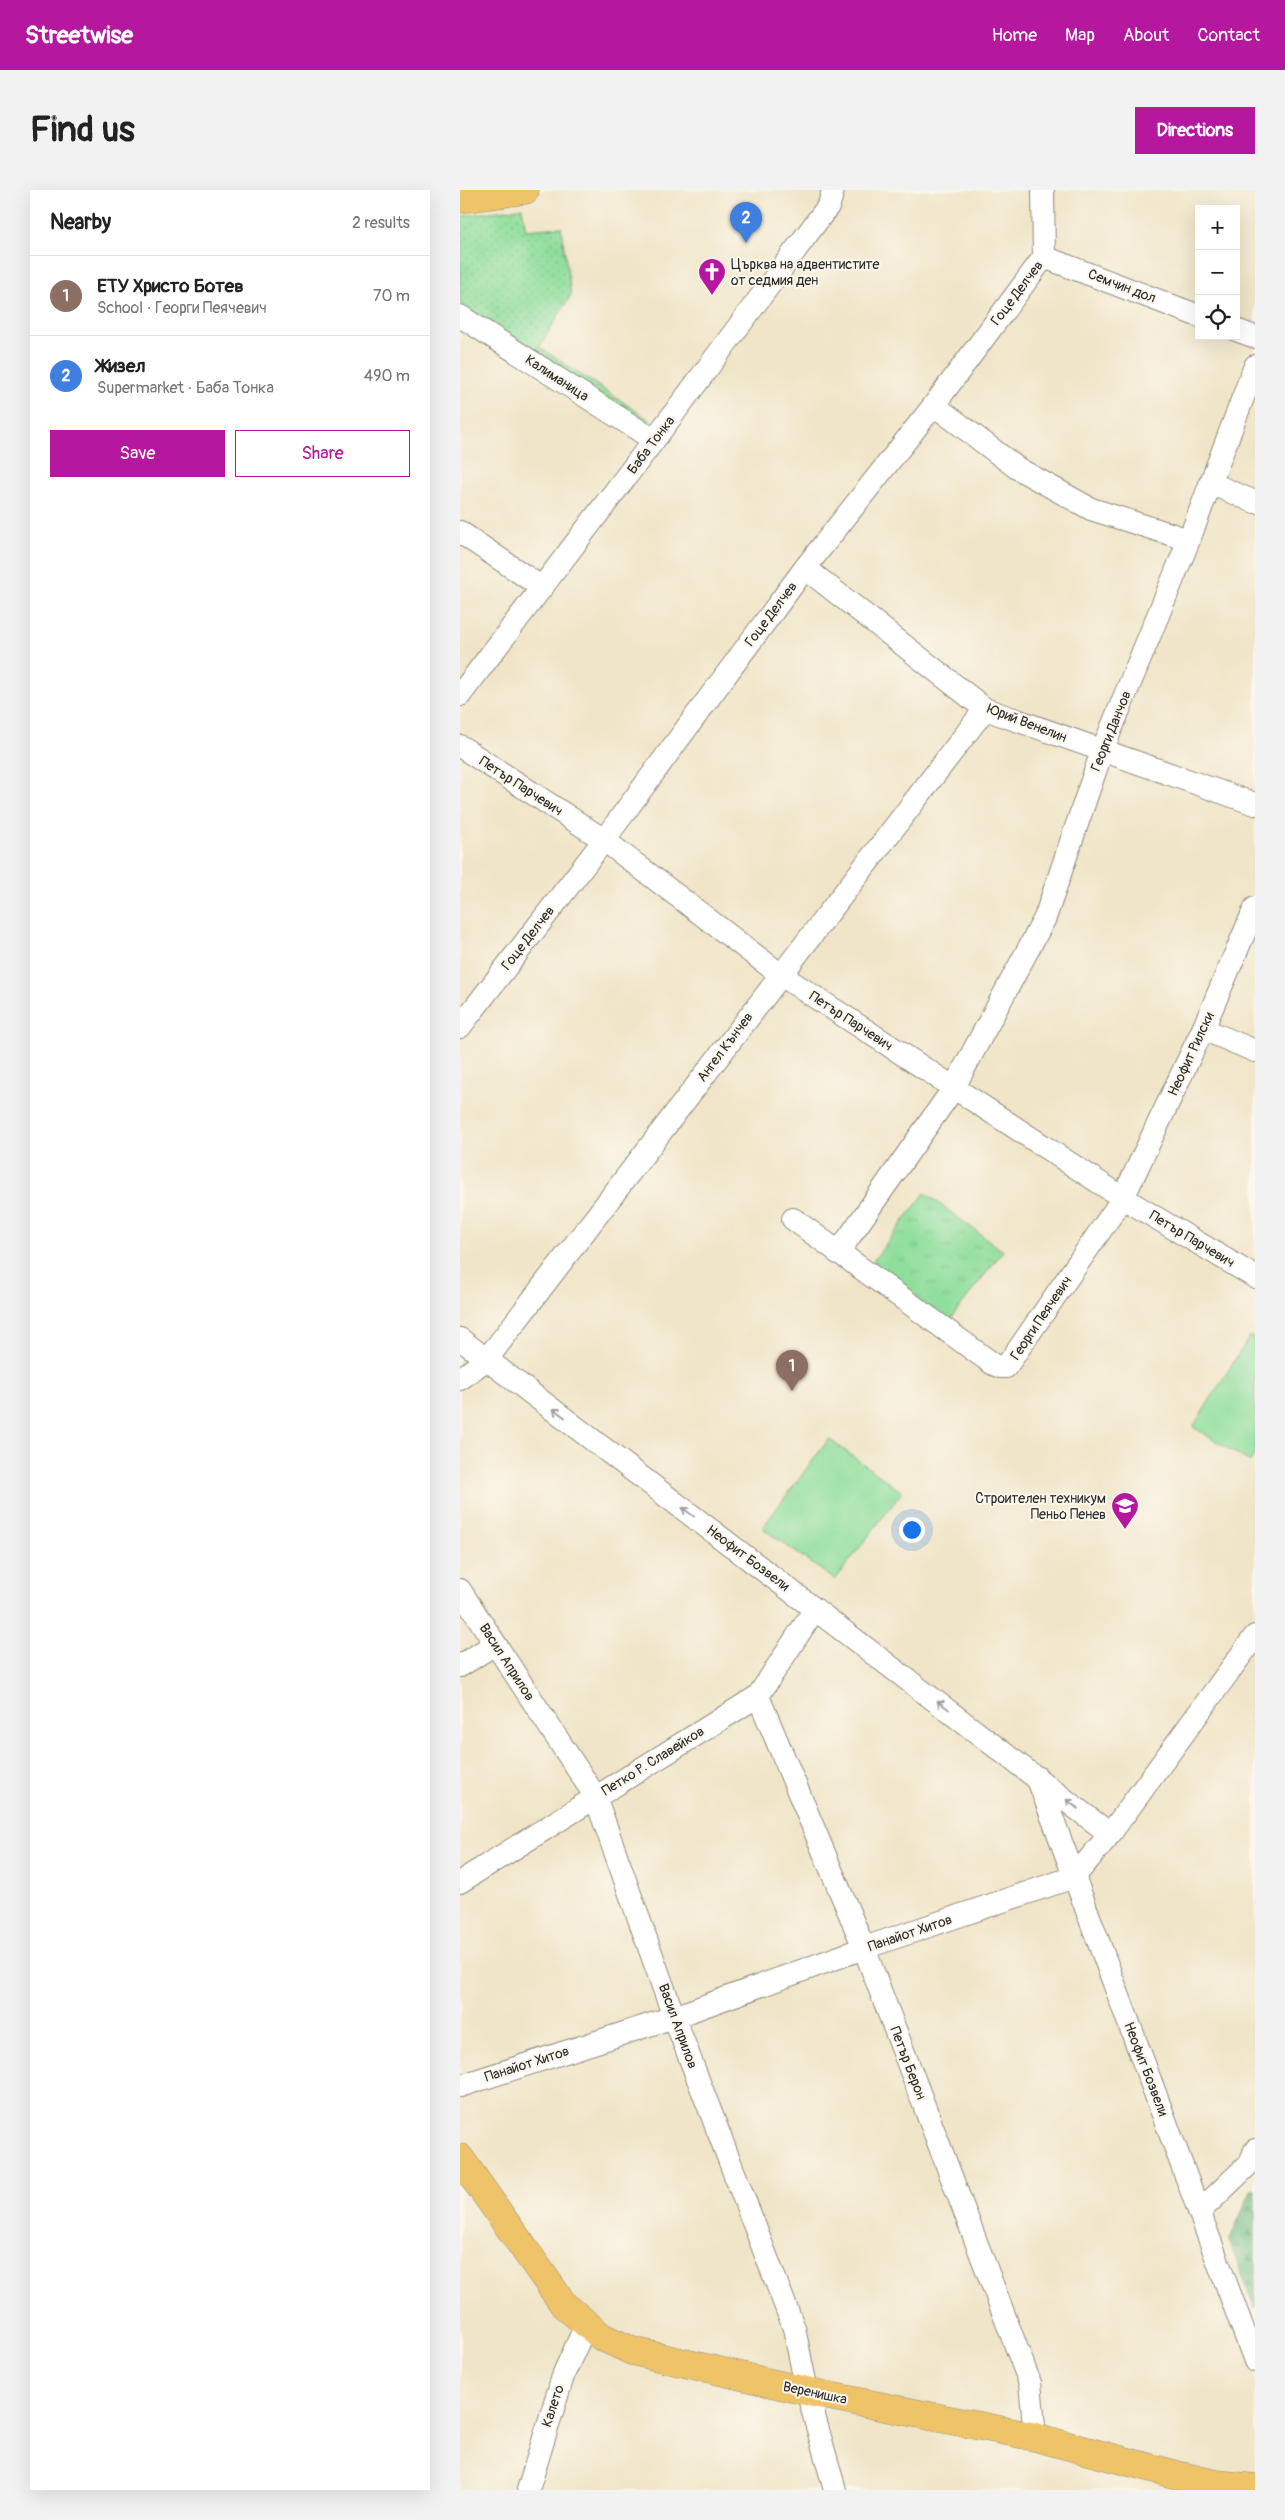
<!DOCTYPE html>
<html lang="en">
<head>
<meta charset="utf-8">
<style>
  :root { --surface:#fff; --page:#f2f2f2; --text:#222; --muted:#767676; --line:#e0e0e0; --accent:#b5179e }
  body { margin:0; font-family:Pangolin,sans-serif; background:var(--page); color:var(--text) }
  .controls { position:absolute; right:15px; top:15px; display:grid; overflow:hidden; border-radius:0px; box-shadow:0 5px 20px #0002 }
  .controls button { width:45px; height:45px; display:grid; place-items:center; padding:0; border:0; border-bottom:1px solid var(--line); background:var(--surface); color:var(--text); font:25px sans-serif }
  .you { position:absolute; left:451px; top:1339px; width:18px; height:18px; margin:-12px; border:4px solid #fff; border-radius:50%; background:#1a73e8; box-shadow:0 0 0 8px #1a73e833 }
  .badge { display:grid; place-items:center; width:32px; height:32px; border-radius:50%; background:var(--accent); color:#fff; font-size:16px; font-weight:700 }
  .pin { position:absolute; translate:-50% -41px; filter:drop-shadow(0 1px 2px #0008) }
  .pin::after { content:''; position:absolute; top:26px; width:18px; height:15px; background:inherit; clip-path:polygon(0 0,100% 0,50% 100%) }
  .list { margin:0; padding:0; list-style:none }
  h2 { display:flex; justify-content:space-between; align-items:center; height:65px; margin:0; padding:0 20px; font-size:21px }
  h2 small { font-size:16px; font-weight:400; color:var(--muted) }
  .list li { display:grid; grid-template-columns:32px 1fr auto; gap:15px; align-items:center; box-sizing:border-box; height:80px; padding:0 20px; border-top:1px solid var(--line) }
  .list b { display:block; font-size:19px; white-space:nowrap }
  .list p { margin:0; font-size:16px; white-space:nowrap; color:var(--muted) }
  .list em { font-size:16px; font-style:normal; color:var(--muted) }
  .actions { display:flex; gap:10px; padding:15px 20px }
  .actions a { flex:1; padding:11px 0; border:1px solid var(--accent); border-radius:0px; text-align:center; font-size:18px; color:var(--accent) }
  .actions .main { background:var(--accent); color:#fff }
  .icon { flex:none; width:28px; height:28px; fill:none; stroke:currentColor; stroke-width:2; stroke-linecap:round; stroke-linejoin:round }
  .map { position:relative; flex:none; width:795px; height:2300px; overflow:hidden; border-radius:0px }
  header { display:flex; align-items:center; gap:30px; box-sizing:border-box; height:70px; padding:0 25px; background:var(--accent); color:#fff }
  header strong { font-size:24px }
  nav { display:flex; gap:28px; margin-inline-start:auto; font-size:18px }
  .intro { display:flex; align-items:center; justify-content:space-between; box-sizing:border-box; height:120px; padding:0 30px }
  h1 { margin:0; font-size:35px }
  .button { padding:12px 22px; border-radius:0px; background:var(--accent); color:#fff; font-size:18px; font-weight:700 }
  main { display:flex; gap:30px; padding:0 30px }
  aside { flex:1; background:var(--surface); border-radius:0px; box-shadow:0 5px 20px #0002 }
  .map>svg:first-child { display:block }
  .grass { fill:url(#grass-dots); stroke:#5d8464 }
  .forest { fill:url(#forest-firs); stroke:#4f7458 }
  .park { fill:url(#park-tufts); stroke:#5d8464 }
  .pitch { fill:#8fde9c; stroke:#5d8464 }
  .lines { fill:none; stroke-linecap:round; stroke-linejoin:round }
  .minor-casing { stroke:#8e887a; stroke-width:24 }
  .major-casing { stroke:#8e887a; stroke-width:29 }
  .minor { stroke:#fff; stroke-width:22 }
  .major { stroke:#efc469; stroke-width:28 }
  .oneway { stroke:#a0a0a0 }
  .labels { text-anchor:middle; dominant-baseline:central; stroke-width:4; stroke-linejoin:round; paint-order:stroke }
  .poi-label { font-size:14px; fill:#2b2b2b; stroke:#fbf7ec; text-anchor:start }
  .street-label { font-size:14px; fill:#2b2b2b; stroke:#fbf7ec }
</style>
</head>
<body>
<header>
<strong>Streetwise</strong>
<nav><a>Home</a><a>Map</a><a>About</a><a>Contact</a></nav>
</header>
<div class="intro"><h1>Find us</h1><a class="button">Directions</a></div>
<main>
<aside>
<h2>Nearby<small>2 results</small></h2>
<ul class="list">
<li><span class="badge" style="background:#8d6e63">1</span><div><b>ЕТУ Христо Ботев</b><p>School · Георги Пеячевич</p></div><em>70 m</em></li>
<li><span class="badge" style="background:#3f7fe0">2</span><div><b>Жизел</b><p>Supermarket · Баба Тонка</p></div><em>490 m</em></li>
</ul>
<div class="actions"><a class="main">Save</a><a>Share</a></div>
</aside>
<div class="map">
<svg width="795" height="2300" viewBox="0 0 795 2300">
  <defs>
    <pattern id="grass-dots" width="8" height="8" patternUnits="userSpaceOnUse" patternTransform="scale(1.25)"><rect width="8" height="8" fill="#8fde9c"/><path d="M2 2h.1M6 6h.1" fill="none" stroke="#7cbf87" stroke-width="1.8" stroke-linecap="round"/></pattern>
    <pattern id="forest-firs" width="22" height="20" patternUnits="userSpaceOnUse" patternTransform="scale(1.25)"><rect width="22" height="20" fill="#73bd84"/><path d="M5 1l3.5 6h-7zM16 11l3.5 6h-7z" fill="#5f9a6c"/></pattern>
    <pattern id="park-tufts" width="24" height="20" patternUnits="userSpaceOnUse" patternTransform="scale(1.25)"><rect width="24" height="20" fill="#8fde9c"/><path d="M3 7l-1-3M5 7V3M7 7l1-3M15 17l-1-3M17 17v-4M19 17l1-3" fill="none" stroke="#7cbf87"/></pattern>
  </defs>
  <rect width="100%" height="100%" fill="#fbf7ec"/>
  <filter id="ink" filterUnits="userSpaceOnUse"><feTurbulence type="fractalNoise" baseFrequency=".02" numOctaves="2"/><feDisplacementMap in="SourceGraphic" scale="10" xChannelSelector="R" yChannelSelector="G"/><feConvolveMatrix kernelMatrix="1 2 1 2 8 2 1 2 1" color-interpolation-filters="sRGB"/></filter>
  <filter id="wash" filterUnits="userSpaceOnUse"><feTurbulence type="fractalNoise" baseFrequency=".0096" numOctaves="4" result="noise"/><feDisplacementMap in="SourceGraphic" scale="20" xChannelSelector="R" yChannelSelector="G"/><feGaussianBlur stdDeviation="1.12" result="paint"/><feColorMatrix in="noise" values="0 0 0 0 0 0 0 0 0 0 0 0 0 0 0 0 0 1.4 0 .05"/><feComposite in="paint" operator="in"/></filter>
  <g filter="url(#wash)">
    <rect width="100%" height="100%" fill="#f0e5c8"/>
    <path class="grass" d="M62,18l4,22 35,-3 10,68 -32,52 120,79 -4,5 -195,-128v-87z"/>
    <path class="forest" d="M792,1999l3,1v119l-26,-68z"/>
    <path class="park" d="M465,1003l78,58 -58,75 -78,-57z"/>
    <path class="pitch" d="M790,1146l5,3v114l-5,9 -57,-35z
      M369,1249l73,53 -67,88 -73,-52z"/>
  </g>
  <g filter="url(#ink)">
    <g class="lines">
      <defs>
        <path id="minor" d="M584,67l155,59
          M0,126l194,124
          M776,140l19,7
          M474,215l83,63 74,41 98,31
          M750,293l45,19
          M0,342l81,55
          M345,378l180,141 270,95
          M0,505l194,-255 175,-235 4,-15
          M0,556l144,94 177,135 342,223 132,79
          M0,837l144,-187 201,-272 129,-163 110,-148 -1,-67
          M743,839l52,22
          M333,1029l200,145 7,3h6l117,-169 80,-169 52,-121
          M378,1063l115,-164 92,-171 57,-167 87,-211 66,-174
          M0,1149l650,495
          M0,1189l27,-20 498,-650
          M0,1400l135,206 79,221 120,311 13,63 28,99
          M0,1476l35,-22
          M298,1506l106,252 166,435 5,54
          M577,1587l218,584
          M0,1692l298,-186 57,-87
          M0,1896l214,-69 190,-69 210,-71 36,-43 145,-198
          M739,2022l51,-49 5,-13
          M68,2300l36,-117 22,-48"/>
        <path id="major" d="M0,9l65,-9
          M0,1968l104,147 38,32 30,14 187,43 216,43 146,39 35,8 39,4"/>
      </defs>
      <use href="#minor" class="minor-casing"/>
      <use href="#major" class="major-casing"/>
      <use href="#minor" class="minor"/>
      <use href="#major" class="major"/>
    </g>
    <defs><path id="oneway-shaft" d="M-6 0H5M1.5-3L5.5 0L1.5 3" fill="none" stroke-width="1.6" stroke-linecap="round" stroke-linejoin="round" transform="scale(1.25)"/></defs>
    <g class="oneway">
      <use href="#oneway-shaft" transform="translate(99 1223) rotate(-143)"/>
      <use href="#oneway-shaft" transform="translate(228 1322) rotate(-143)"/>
      <use href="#oneway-shaft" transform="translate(483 1515) rotate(-143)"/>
      <use href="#oneway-shaft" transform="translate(612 1614) rotate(-142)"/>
    </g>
  </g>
  <defs>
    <symbol id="church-pin" viewBox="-11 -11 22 30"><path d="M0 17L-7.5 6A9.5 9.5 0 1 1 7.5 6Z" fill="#b5179e" stroke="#fbf7ec"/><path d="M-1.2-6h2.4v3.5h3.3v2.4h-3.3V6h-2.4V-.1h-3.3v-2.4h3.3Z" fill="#fff"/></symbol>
    <symbol id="school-pin" viewBox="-11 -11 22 30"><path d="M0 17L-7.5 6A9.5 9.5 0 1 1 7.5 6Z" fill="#b5179e" stroke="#fbf7ec"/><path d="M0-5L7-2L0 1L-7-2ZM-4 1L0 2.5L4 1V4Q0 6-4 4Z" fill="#fff"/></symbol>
  </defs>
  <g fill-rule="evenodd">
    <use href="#church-pin" x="236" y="66" width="32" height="43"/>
    <use href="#school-pin" x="649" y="1300" width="32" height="43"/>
  </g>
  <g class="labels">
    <g class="poi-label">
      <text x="271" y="74">Църква на адвентистите<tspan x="271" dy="16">от седмия ден</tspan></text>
      <text x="646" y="1308" text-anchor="end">Строителен техникум<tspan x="646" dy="16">Пеньо Пенев</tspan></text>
    </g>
    <g class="street-label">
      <text transform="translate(662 96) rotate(21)">Семчин дол</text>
      <text transform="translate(557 103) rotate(-53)">Гоце Делчев</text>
      <text transform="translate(97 188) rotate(33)">Калиманица</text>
      <text transform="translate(191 255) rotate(-53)">Баба Тонка</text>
      <text transform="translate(311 424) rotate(-53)">Гоце Делчев</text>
      <text transform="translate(567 533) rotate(21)">Юрий Венелин</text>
      <text transform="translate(651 541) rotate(-68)">Георги Данчов</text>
      <text transform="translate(61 596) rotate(33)">Петър Парчевич</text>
      <text transform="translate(68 748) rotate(-52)">Гоце Делчев</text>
      <text transform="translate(391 831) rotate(33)">Петър Парчевич</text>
      <text transform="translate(265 857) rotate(-53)">Ангел Кънчев</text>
      <text transform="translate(731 864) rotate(-65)">Неофит Рилски</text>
      <text transform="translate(732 1049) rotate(31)">Петър Парчевич</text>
      <text transform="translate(581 1128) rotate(-56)">Георги Пеячевич</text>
      <text transform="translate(288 1368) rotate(37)">Неофит Бозвели</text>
      <text transform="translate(47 1472) rotate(57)">Васил Априлов</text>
      <text transform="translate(193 1571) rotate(-32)">Петко Р. Славейков</text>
      <text transform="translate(450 1743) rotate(-19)">Панайот Хитов</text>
      <text transform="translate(218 1836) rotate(70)">Васил Априлов</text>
      <text transform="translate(448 1873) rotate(69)">Петър Берон</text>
      <text transform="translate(67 1874) rotate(-18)">Панайот Хитов</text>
      <text transform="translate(686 1879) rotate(69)">Неофит Бозвели</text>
      <text transform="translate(355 2203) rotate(12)">Веренишка</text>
      <text transform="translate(93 2216) rotate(-72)">Калето</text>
    </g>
  </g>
</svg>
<div class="controls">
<button>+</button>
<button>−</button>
<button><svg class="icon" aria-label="locate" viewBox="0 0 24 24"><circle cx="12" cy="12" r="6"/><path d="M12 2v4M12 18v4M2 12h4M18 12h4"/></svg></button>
</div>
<div class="you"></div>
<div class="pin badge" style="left:332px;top:1201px;background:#8d6e63">1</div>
<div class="pin badge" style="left:286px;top:53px;background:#3f7fe0">2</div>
</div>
</main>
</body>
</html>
